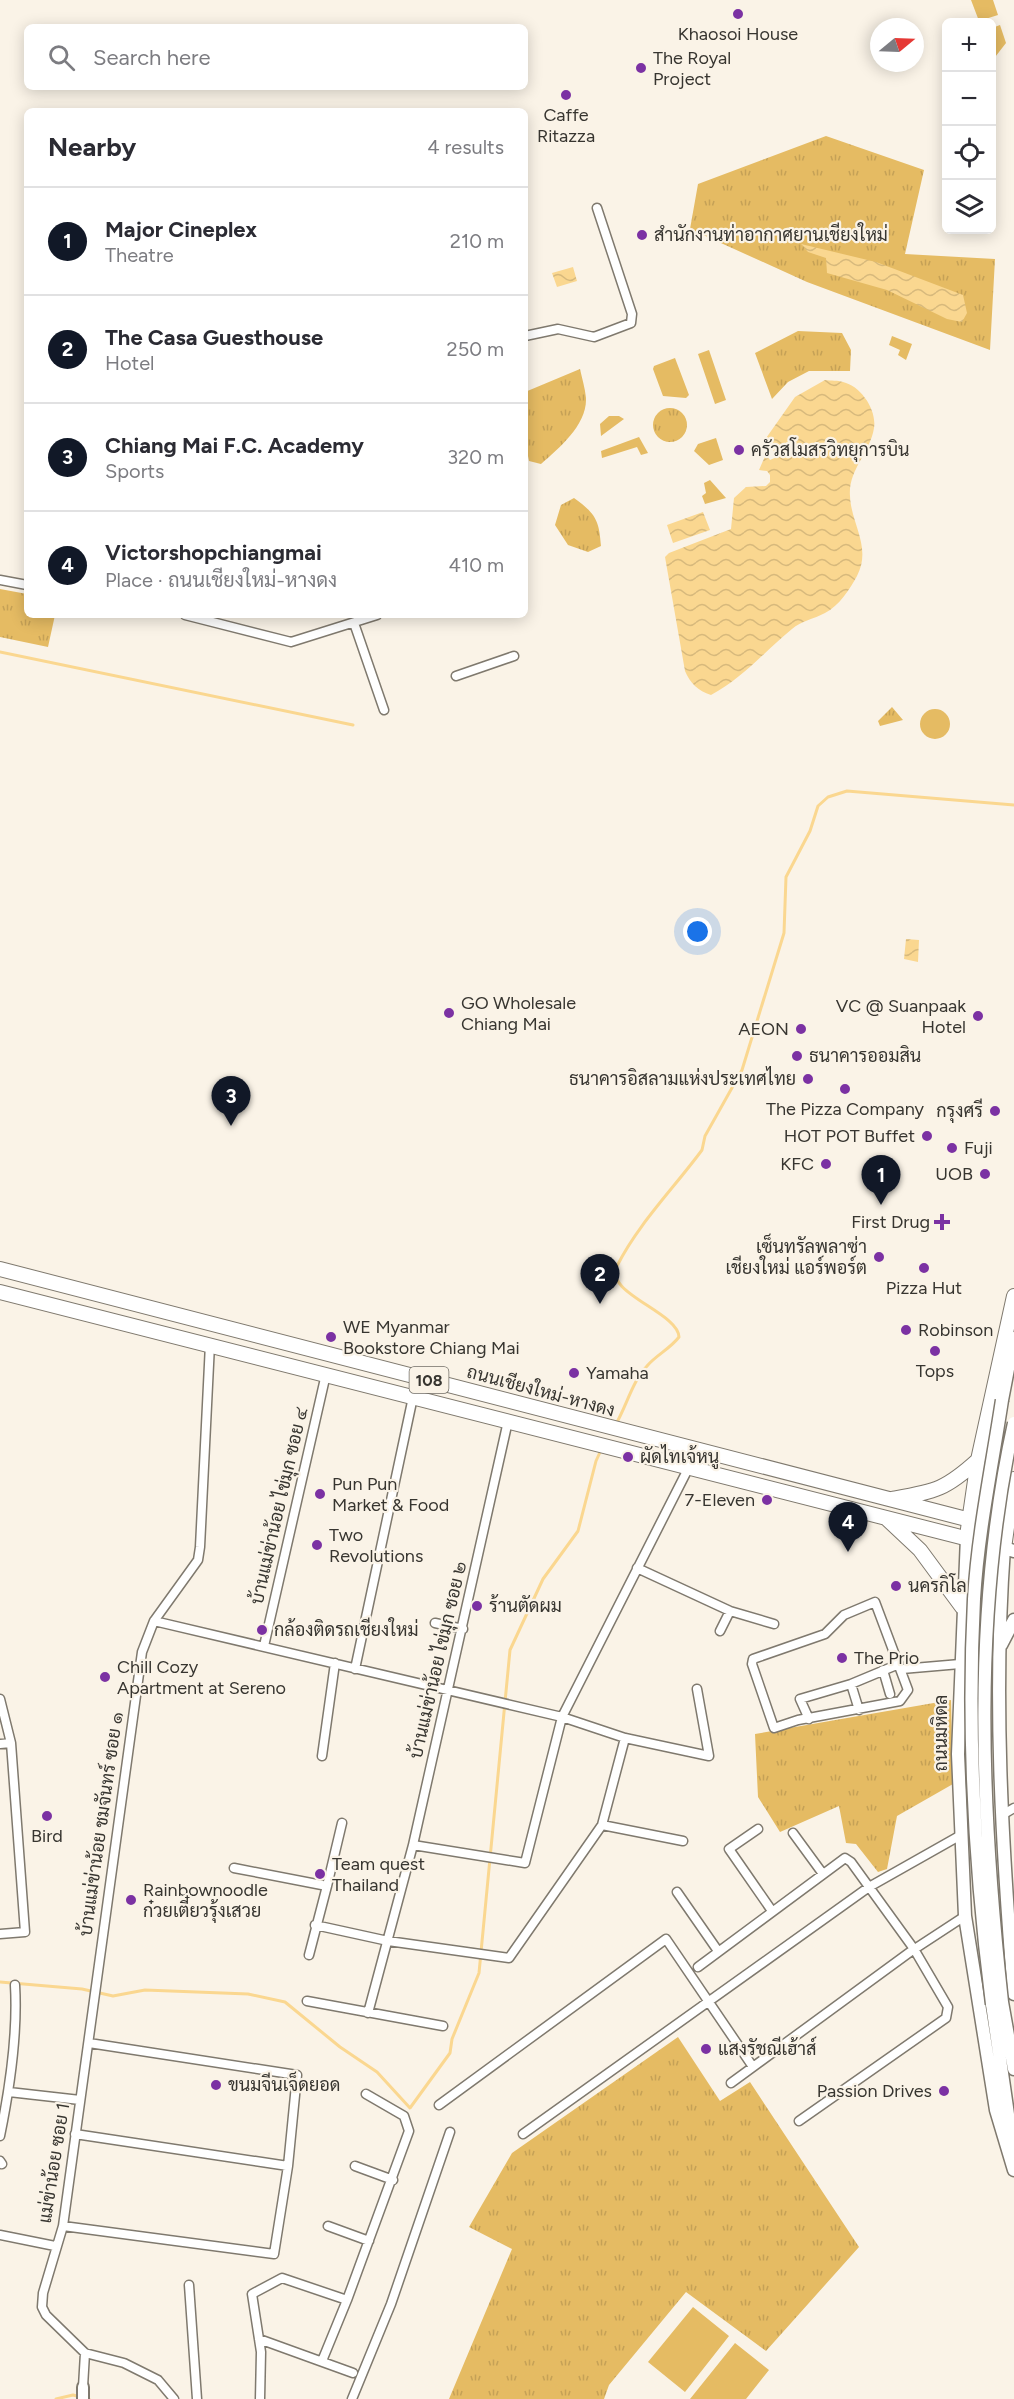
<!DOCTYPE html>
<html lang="en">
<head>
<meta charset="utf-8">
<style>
  :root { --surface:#fff; --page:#f7f7f7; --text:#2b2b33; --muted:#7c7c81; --line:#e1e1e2; --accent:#111827 }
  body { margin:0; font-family:Figtree,Sarabun,sans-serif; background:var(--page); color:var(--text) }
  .controls { position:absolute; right:18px; top:18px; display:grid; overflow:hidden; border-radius:9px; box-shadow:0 3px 15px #0003 }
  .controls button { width:54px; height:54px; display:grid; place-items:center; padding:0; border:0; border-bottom:2px solid var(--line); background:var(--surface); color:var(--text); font:30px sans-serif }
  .compass { position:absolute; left:870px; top:18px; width:54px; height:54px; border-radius:50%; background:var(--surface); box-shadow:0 3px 15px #0003; rotate:71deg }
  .you { position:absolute; left:698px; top:932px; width:21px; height:21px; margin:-15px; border:4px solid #fff; border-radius:50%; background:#1a73e8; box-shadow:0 0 0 9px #1a73e833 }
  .badge { display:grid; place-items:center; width:39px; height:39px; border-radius:50%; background:var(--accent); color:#fff; font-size:20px; font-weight:700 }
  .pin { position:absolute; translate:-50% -50px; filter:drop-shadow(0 2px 3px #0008) }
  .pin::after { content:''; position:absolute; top:32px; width:21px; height:18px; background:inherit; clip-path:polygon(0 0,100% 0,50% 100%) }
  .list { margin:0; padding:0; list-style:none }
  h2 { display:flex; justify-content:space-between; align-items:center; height:78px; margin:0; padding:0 24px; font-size:26px }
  h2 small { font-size:20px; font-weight:400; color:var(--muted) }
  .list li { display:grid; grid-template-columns:39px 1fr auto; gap:18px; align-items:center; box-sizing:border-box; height:108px; padding:0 24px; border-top:2px solid var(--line) }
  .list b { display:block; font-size:22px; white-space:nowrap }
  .list p { margin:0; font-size:20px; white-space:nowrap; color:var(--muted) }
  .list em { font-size:20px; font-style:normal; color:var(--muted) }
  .icon { flex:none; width:33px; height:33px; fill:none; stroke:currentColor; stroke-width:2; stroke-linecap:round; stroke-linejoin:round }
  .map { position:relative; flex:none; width:1014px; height:2399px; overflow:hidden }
  .search { position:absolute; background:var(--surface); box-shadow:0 3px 15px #0003; left:24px; top:24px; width:504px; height:66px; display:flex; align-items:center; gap:15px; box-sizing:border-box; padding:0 21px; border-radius:9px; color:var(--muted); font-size:22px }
  .panel { position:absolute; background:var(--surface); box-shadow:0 3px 15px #0003; left:24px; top:108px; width:504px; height:510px; border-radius:9px }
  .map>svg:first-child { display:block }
  .grass { fill:url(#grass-tufts) }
  .garden { fill:#e5bb63 }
  .water { fill:url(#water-waves) }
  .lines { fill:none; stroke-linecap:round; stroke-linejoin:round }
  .stream { stroke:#fad790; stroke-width:3 }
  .minor-casing { stroke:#7f796e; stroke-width:11 }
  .tertiary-casing { stroke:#7f796e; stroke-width:14 }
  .secondary-casing { stroke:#7f796e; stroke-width:15 }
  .primary-casing { stroke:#7f796e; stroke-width:16 }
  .minor { stroke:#fff; stroke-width:8 }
  .tertiary { stroke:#fff; stroke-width:10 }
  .secondary { stroke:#fff; stroke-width:12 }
  .primary { stroke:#fff; stroke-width:14 }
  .secondary-bridge-casing { stroke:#7f796e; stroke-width:15; stroke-linecap:butt }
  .secondary-bridge { stroke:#fff; stroke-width:12 }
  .poi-dot { fill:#7b31a3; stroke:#faf3e7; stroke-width:2 }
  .labels { text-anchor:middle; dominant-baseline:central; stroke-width:4.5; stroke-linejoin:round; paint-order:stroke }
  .shield { fill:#faf3e7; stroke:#726e67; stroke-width:1.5 }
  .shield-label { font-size:16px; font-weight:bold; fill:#373530 }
  .poi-label { font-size:18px; fill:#373530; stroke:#faf3e7; text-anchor:start }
  .street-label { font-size:18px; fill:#373530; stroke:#faf3e7 }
</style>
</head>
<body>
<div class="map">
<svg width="1014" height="2399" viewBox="0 0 1014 2399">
  <defs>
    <pattern id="grass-tufts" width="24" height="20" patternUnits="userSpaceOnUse" patternTransform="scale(1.5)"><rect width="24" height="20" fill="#e5bb63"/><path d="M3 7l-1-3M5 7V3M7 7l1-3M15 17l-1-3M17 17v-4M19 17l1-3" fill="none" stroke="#c5a156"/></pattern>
    <pattern id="water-waves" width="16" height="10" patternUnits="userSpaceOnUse" patternTransform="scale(1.5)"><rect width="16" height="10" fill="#fad790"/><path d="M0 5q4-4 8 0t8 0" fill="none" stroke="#d7b97c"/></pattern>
  </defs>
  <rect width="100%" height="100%" fill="#faf3e7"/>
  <path class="grass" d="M826,136l98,34 -19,84 90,5 -5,91 -183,-68 -117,-53 8,-45z
    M798,331l44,2 9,17 -1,21h-41l-21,11 -16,17 -17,-46z
    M580,369c2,9 5,19 6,29 1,27 -27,50 -45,66l-12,-3 -4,-20v-49z
    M653 425a17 17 0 1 1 34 0a17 17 0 1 1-34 0Z
    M574,498c22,16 25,22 27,48l-13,6 -20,-7 -13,-20 6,-20z
    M0,589l27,5v21h28l-7,32 -48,-10z
    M892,707l11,13 -23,6 -2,-5z
    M951,1700l2,84 -56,32 -10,53 -9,3 -22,-28 -10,-1 -7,-37 -59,26 -22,-35 -3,-63z
    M678,2037l42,64 30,-19 109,165 -93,104 -80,-59 -77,93 -5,14h-155l63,-150 -43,-22 43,-74z"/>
  <path class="garden" d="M971,0h22l5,15 -19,6z
    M1000,25l6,18 -14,18v-33z
    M892,336l20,8 -6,16 -8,-5 2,-5 -11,-5z
    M709,350l17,50 -11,4 -17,-50z
    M675,358l14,37 -3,3 -23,-2 -10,-27 1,-3z
    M609,416h10l5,3 -23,17 -1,-12z
    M639,437l9,16 -7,2 -4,-8 -35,11 -1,-7z
    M716,438l7,22 -14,5 -15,-14 4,-7z
    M710,480l16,18 -21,6 -3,-8 4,-3 -2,-10z
    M920 724a15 15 0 1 1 30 0a15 15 0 1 1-30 0Z
    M693,2307l36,29 -44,56 -37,-30z
    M735,2343l34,27 -23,29h-56z"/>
  <path class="water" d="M801,244l75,18 87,33 4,18 -5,9 -15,-3 -60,-29 -60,-17 -1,-15 -18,-6z
    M573,267l4,14 -20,6 -5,-14z
    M825,380c6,1 13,0 18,2 18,4 34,28 31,46 -4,25 -26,42 -24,68 1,28 22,51 7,80 -7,13 -18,30 -32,37 -11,6 -24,8 -33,16 -27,22 -50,50 -81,66 -13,-4 -21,-12 -26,-24l-20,-114 4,-4 62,-24 3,-31 12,-11 20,-1 4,-4v-7l-3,-4 -8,-1 7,-16 4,6 9,-4 -15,-15 31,-44z
    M703,512l7,18 -37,13 -6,-18z
    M906,939l13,1 -1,22 -14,-3z"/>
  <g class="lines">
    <path class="stream" d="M0,652l353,73
      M616,1424c11,-19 16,-42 31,-58 9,-11 23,-17 32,-29 -1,-25 -76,-44 -62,-71 21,-42 57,-78 85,-116l3,-14 37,-66 42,-137 2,-56 24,-46 8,-25 10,-9 19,-6 167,14
      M0,1982l82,7 31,7 32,-6 103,4 37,8 55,45 37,25 33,36 40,-55 2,-14 27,-66 31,-323 33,-71 35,-48 18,-70 5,-11
      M56,2399l17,-4 16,4"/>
    <defs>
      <path id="minor" d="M525,336l33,-7 36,8 37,-14 1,-9 -35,-106
        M0,580l27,5
        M185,615l106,27 86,-27
        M354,623l30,87
        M456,676l58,-20
        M637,1568l93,43 44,13
        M875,1602l33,88 -8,11 -102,19 -24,8 -22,-64 1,-5 72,-25 19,-19z
        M154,1621l408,96 63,21 84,18 -12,-67
        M435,1623l28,6
        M720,1631l10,-20
        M264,1646l62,-272
        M355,1669l58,-272
        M902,1669l58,-5
        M883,1670l7,24
        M851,1684l8,26
        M0,1699l11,44 14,189 -25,2
        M809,1719l-9,-20 51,-15 48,-20
        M0,1744l11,-1
        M322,1756l13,-93
        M1002,1815l12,-7
        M602,1825l81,16
        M758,1829l-29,20 43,62
        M793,1833l30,41
        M413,1845l112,18 37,-146 127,-250
        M234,1868l93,18 15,-63
        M677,1892l41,59
        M315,1925l73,16 121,17 93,-133 23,-87
        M309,1955l18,-69
        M698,1967l147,-109 6,4 63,87 34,58 -2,11 -147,103
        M307,2001l136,25
        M368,2013l45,-168 95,-424
        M731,2083l179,-131 55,-36
        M9,2092l71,8
        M439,2105l227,-166 87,128
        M75,2134l213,32
        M523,2134l346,-247 92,-52
        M0,2136c10,-49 18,-101 15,-151
        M0,2161l2,3
        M355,2166l38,14
        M63,2226l211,28 14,-88 9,-91 -208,-32
        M328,2226l41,15
        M0,2235l55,11
        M189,2285l8,114
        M259,2339l94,34
        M322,2361l25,-61
        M83,2387l2,-34
        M174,2399l-16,-19 -34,-17 -39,-10 -39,-38 -4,-8 1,-14 20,-67 79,-574 12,-31 44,-61 2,-13 10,-203
        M260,2399l1,-47 -9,-58 30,-16 65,22 62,-169 -5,-15 -38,-22
        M352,2399l39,-95 59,-172"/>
      <path id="tertiary" d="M83,2399v-12"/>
      <path id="secondary" d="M1002,1400l12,-62
        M967,1537l-9,217 7,162 31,194 18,60
        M1014,1551l-10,-3c-11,149 -2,298 10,446
        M1001,1645l13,-25
        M1002,2002l12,67
        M992,2004l21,145"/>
      <path id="primary" d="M0,1269l1005,260
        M0,1292l1004,256 10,-69
        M892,1499c44,-8 53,-9 86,-39
        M886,1518l34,32 42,57
        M968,1529l10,-69 36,-164"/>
    </defs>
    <use href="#minor" class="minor-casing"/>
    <use href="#tertiary" class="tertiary-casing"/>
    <use href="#secondary" class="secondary-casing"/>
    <use href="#primary" class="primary-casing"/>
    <use href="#minor" class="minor"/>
    <use href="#tertiary" class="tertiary"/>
    <use href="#secondary" class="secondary"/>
    <use href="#primary" class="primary"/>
    <defs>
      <path id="secondary-bridge" d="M1002,2002c-21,-192 -30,-389 12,-579
        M992,2004c-17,-133 -25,-271 -18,-405 4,-67 18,-133 28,-199"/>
    </defs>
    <use href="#secondary-bridge" class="secondary-bridge-casing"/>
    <use href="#secondary-bridge" class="secondary-bridge"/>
  </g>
  <g class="poi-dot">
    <circle cx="738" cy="14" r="6"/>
    <circle cx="641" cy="68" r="6"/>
    <circle cx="566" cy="95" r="6"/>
    <circle cx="642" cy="235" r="6"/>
    <circle cx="739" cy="450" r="6"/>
    <circle cx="449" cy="1013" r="6"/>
    <circle cx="978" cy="1016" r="6"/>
    <circle cx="801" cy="1029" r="6"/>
    <circle cx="797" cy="1056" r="6"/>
    <circle cx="808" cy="1079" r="6"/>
    <circle cx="845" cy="1089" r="6"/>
    <circle cx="995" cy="1111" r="6"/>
    <circle cx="927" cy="1136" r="6"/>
    <circle cx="952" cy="1148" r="6"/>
    <circle cx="826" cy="1164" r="6"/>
    <circle cx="985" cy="1174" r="6"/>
    <path d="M939 1213h6v6h6v6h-6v6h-6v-6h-6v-6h6z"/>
    <circle cx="879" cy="1257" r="6"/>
    <circle cx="924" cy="1268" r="6"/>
    <circle cx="906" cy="1330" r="6"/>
    <circle cx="331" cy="1337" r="6"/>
    <circle cx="935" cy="1351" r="6"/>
    <circle cx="574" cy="1373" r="6"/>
    <circle cx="628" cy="1457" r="6"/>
    <circle cx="320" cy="1494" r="6"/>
    <circle cx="767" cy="1500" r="6"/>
    <circle cx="317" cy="1545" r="6"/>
    <circle cx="896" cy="1586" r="6"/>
    <circle cx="477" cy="1606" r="6"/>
    <circle cx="262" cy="1630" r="6"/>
    <circle cx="842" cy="1658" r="6"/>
    <circle cx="105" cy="1677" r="6"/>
    <circle cx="47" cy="1816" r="6"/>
    <circle cx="320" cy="1874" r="6"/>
    <circle cx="131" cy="1900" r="6"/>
    <circle cx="706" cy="2049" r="6"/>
    <circle cx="216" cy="2085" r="6"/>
    <circle cx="944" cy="2091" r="6"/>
  </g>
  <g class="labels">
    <rect class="shield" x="409.5" y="1367" width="39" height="26" rx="4.5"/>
    <g class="shield-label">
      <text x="429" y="1380">108</text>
    </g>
    <g class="poi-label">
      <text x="738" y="34" text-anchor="middle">Khaosoi House</text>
      <text x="653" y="58">The Royal<tspan x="653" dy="21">Project</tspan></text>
      <text x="566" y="115" text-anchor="middle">Caffe<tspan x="566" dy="21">Ritazza</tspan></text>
      <text x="654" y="235">สำนักงานท่าอากาศยานเชียงใหม่</text>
      <text x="751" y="450">ครัวสโมสรวิทยุการบิน</text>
      <text x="461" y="1003">GO Wholesale<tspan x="461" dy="21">Chiang Mai</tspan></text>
      <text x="966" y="1006" text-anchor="end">VC @ Suanpaak<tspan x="966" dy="21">Hotel</tspan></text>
      <text x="789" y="1029" text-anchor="end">AEON</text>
      <text x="809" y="1056">ธนาคารออมสิน</text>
      <text x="796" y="1079" text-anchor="end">ธนาคารอิสลามแห่งประเทศไทย</text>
      <text x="845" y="1109" text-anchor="middle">The Pizza Company</text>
      <text x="983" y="1111" text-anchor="end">กรุงศรี</text>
      <text x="915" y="1136" text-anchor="end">HOT POT Buffet</text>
      <text x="964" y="1148">Fuji</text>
      <text x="814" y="1164" text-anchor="end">KFC</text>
      <text x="973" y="1174" text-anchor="end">UOB</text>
      <text x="930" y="1222" text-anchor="end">First Drug</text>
      <text x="867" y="1247" text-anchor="end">เซ็นทรัลพลาซ่า<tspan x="867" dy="21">เชียงใหม่ แอร์พอร์ต</tspan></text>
      <text x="924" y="1288" text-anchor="middle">Pizza Hut</text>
      <text x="343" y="1327">WE Myanmar<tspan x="343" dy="21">Bookstore Chiang Mai</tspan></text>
      <text x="918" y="1330">Robinson</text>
      <text x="935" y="1371" text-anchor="middle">Tops</text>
      <text x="586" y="1373">Yamaha</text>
      <text x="640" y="1457">ผัดไทเจ้หนู</text>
      <text x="332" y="1484">Pun Pun<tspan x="332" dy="21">Market &amp; Food</tspan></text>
      <text x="755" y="1500" text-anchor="end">7-Eleven</text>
      <text x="329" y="1535">Two<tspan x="329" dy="21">Revolutions</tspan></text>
      <text x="908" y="1586">นครกิโล</text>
      <text x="489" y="1606">ร้านตัดผม</text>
      <text x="274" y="1630">กล้องติดรถเชียงใหม่</text>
      <text x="854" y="1658">The Prio</text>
      <text x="117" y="1667">Chill Cozy<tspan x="117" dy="21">Apartment at Sereno</tspan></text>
      <text x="47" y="1836" text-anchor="middle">Bird</text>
      <text x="332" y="1864">Team quest<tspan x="332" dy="21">Thailand</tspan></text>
      <text x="143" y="1890">Rainbownoodle<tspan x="143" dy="21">ก๋วยเตี๋ยวรุ้งเสวย</tspan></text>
      <text x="718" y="2049">แสงรัชณีเฮ้าส์</text>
      <text x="228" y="2085">ขนมจีนเจ็ดยอด</text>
      <text x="932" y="2091" text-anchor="end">Passion Drives</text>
    </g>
    <g class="street-label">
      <text transform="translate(541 1391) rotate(15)">ถนนเชียงใหม่-หางดง</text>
      <text transform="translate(279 1506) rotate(-77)">บ้านแม่ข่าน้อย ไข่มุก ซอย ๔</text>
      <text transform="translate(438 1660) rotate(-77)">บ้านแม่ข่าน้อย ไข่มุก ซอย ๒</text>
      <text transform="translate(941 1733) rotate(-90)">ถนนมหิดล</text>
      <text transform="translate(101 1824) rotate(-82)">บ้านแม่ข่าน้อย ชมจันทร์ ซอย ๑</text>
      <text transform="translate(54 2163) rotate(-81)">แม่ข่าน้อย ซอย 1</text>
    </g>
  </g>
</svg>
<div class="controls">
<button>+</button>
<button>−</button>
<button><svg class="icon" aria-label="locate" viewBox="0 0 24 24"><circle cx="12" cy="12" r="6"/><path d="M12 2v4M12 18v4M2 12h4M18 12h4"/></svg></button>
<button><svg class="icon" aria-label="layers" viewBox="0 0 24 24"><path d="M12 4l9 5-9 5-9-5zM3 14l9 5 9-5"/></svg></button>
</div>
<svg class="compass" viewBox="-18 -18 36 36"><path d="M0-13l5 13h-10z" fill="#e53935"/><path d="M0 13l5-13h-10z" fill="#7c7c81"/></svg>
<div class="you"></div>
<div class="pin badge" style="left:881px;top:1205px">1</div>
<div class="pin badge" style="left:600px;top:1304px">2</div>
<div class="pin badge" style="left:231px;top:1126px">3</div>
<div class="pin badge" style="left:848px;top:1552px">4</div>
<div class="search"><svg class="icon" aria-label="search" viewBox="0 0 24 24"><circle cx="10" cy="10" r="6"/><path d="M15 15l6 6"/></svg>Search here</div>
<section class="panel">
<h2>Nearby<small>4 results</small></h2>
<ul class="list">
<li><span class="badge">1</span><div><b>Major Cineplex</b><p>Theatre</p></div><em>210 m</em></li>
<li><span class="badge">2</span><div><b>The Casa Guesthouse</b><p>Hotel</p></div><em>250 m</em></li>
<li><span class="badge">3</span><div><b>Chiang Mai F.C. Academy</b><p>Sports</p></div><em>320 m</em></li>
<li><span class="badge">4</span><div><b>Victorshopchiangmai</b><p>Place · ถนนเชียงใหม่-หางดง</p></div><em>410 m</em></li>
</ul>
</section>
</div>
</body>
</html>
